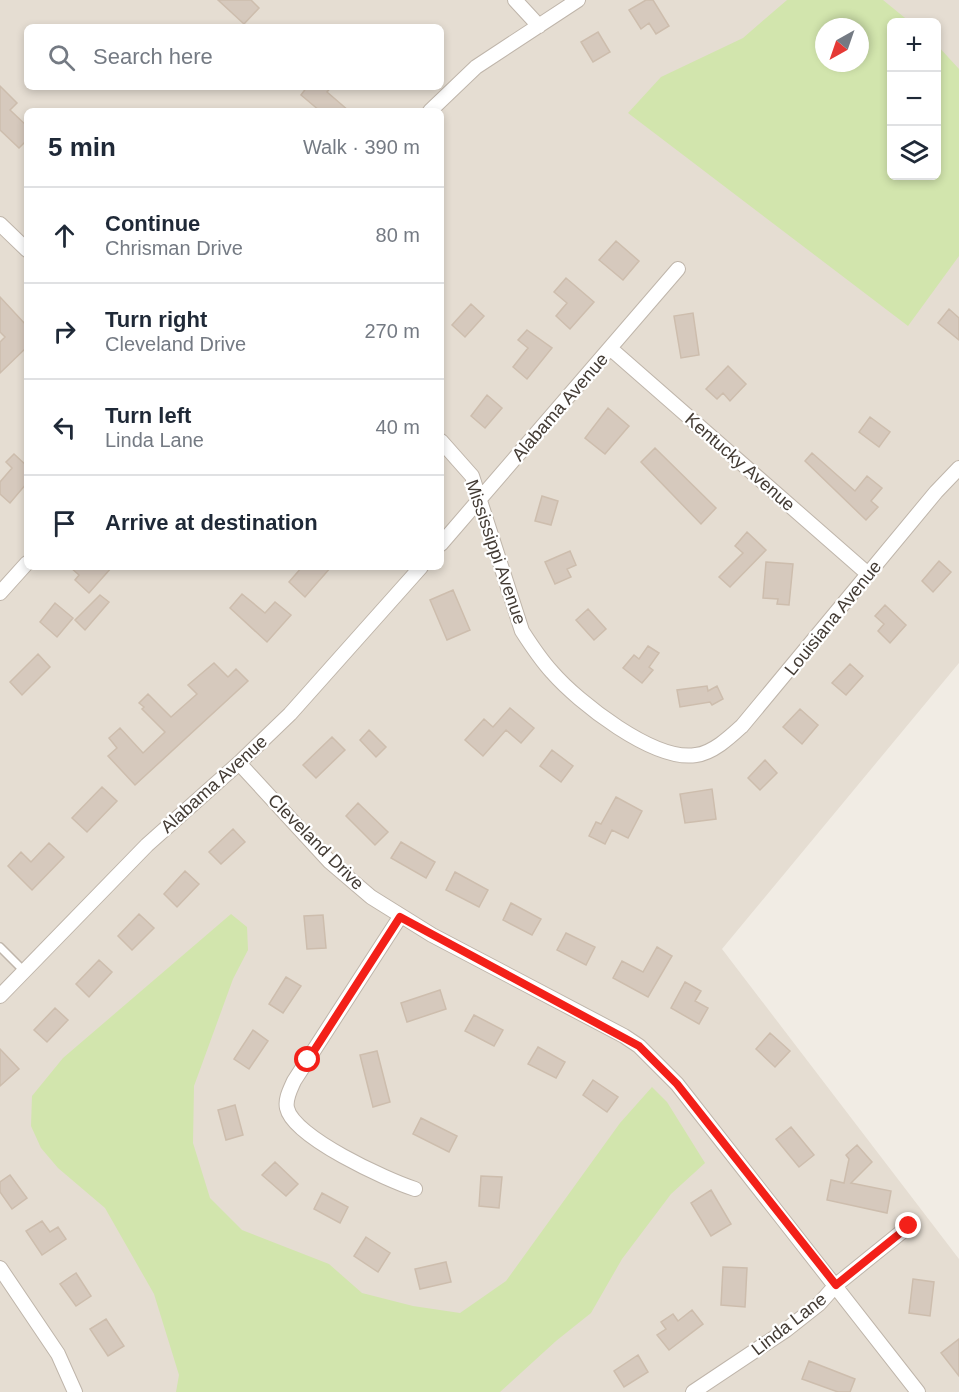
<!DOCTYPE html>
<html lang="en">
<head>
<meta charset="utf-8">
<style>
  :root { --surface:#fff; --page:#f2f2f3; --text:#1f2937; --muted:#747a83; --line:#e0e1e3 }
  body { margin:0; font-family:Helvetica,sans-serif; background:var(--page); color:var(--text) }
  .controls { position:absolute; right:18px; top:18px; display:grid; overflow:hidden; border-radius:9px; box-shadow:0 3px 9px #0003 }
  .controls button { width:54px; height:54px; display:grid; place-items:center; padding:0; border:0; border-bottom:2px solid var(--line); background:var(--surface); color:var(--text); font:30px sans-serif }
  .compass { position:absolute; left:815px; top:18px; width:54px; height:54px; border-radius:50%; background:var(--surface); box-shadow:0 3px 9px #0003; rotate:220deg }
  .stop { position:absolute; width:18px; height:18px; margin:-14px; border:4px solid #f32019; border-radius:50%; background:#fff }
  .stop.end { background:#f32019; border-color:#fff; box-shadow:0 2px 6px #0008 }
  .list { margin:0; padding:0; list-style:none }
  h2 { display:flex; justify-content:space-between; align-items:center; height:78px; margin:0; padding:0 24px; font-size:26px }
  h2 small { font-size:20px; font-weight:400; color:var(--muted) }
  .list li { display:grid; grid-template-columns:39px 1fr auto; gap:18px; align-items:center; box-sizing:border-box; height:96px; padding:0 24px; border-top:2px solid var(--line) }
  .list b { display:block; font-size:22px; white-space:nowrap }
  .list p { margin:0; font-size:20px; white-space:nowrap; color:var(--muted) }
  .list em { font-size:20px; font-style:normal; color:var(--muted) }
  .icon { flex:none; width:33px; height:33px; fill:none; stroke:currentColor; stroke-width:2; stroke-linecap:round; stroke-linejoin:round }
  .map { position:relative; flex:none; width:959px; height:1392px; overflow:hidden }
  .search { position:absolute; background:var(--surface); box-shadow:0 3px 9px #0003; left:24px; top:24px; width:420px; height:66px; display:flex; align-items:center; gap:15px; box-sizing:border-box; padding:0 21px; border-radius:9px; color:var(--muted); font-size:22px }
  .panel { position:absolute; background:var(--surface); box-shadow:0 3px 9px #0003; left:24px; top:108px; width:420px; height:462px; border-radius:9px }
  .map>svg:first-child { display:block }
  .residential { fill:#e5ddd2; fill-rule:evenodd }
  .green { fill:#d2e5ad; fill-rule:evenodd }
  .building { fill:#d6c9bd; stroke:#cdbdad; stroke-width:1.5 }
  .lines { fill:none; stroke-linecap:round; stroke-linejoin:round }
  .service-casing { stroke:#bfb5aa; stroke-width:10 }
  .minor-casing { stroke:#bfb5aa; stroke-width:16 }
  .service { stroke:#fff; stroke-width:7 }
  .minor { stroke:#fff; stroke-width:14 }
  .route { stroke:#f32019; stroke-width:8 }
  .labels { text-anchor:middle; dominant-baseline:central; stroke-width:4.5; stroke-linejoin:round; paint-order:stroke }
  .street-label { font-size:18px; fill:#433b34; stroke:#fff }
</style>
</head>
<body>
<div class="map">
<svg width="959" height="1392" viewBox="0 0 959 1392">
  <rect width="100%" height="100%" fill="#f1ece4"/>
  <path class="residential" d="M0,0h959v663l-237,286 237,310v133h-959zM892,22h44v154h-44zM27,27h414v60h-414zM824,27h36v36h-36zM27,111h414v456h-414z"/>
  <path class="green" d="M787,0h96l27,22h-18v154h44l1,-131 22,24v187l-51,70 -280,-213 33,-36 82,-39zM824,27h36v36h-36z
    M231,914l16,13 1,23 -15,29 -39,107 -1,57 17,55 32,32 87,34 33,29 51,13 47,7 46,-32 114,-158 32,-36 15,15 38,61 -34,31 -49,65 -31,54 -35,28 -56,51h-324l3,-17 -25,-81 -49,-86 -47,-40 -17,-20 -10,-22 1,-30 31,-38z"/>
  <path class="building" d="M218,0h33l8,8 -15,16z
    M646,0h7l16,26 -13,8 -7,-11 -8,6 -12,-19z
    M598,32l12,20 -17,10 -12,-20z
    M0,86l17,17 -7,7 17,16v14l-8,8 -19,-18z
    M307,87h24l-4,5 22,19h-29l-19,-16z
    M616,241l23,20 -16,19 -24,-20z
    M566,278l28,24 -24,27 -14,-13 11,-13 -13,-11z
    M0,297l27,29v21l-27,26v-31l5,-5 -5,-5z
    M471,304l13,12 -19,21 -13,-12z
    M949,309l10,9v22l-21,-17z
    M693,313l6,42 -18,3 -7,-42z
    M527,330l25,18 -25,31 -14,-12 15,-19 -10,-8z
    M728,366l18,18 -16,17 -7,-8 -6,6 -11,-10z
    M487,395l15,13 -17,20 -14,-12z
    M608,408l21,18 -24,28 -20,-16z
    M870,417l20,15 -11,15 -20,-15z
    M655,448l61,60 -15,16 -60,-62z
    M812,453l43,38 12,-15 15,12 -11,13 7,6 -12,13 -61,-59z
    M14,454l13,12v17l-17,20 -10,-9v-12l12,-14 -6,-6z
    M542,496l16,5 -7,24 -16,-4z
    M747,532l19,18 -36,37 -11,-10 24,-24 -8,-7z
    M570,551l6,14 -9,4 4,8 -16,7 -10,-22z
    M939,561l12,11 -18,20 -11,-11z
    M766,562l27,2 -4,41 -12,-1 1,-5 -15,-1z
    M70,567h42l-23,26 -14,-13 4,-5z
    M302,567h29l-26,30 -16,-15z
    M453,590l17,40 -23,10 -17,-40z
    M242,594l23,19 10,-11 16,13 -24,27 -37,-34z
    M100,595l9,7 -24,28 -10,-10z
    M55,603l18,15 -16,19 -17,-15z
    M885,605l21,20 -16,18 -12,-12 6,-7 -9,-8z
    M588,609l18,20 -12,11 -18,-20z
    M648,646l11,7 -10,14 4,3 -11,13 -19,-15 11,-13 5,4z
    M38,654l12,13 -28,28 -12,-13z
    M214,663l14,14 8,-8 12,12 -113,104 -27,-29 9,-8 -8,-10 11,-10 23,25 22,-21 -23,-23 2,-2 -5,-4 9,-9 23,23 26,-23 -9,-9z
    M850,664l13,12 -17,19 -14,-12z
    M707,686l1,5 9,-5 6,13 -11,6 -2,-3 -30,5 -3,-17z
    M510,708l24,20 -13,15 -15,-13 -23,26 -18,-16 19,-21 9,8z
    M800,709l18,16 -16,19 -19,-17z
    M369,730l17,17 -10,10 -16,-17z
    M332,737l13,13 -29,28 -13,-13z
    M552,750l21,16 -12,16 -21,-16z
    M765,760l12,13 -17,17 -12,-12z
    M102,787l15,14 -30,31 -15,-14z
    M712,789l4,30 -31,4 -5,-29z
    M616,797l26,14 -14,27 -16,-8 -7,14 -16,-8 7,-14 5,2z
    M358,803l30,29 -13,13 -29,-29z
    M233,829l12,13 -24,22 -12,-12z
    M401,842l34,20 -9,16 -35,-20z
    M49,843l15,14 -32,33 -24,-24 13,-14 10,10z
    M185,871l14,13 -22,23 -13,-13z
    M455,872l33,18 -9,17 -33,-17z
    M511,903l30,16 -9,16 -29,-15z
    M139,914l15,14 -22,22 -14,-14z
    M323,915l3,33 -19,1 -3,-33z
    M566,933l29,14 -9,18 -29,-15z
    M657,947l15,9 -24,41 -35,-19 9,-17 21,11z
    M99,960l13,12 -23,25 -13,-13z
    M286,977l15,9 -18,27 -14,-9z
    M685,982l16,9 -6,10 13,7 -9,16 -28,-16z
    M440,990l6,19 -39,13 -6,-19z
    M55,1008l13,12 -21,22 -13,-12z
    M474,1015l29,15 -9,16 -29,-15z
    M253,1030l15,11 -19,28 -15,-10z
    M770,1033l20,18 -15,16 -19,-18z
    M538,1047l27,15 -9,16 -28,-14z
    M0,1049l19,20 -19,17z
    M377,1051l13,51 -17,5 -13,-52z
    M593,1080l25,17 -11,15 -24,-17z
    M235,1105l8,30 -17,5 -8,-30z
    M421,1118l36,18 -8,16 -36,-18z
    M791,1127l23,28 -15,12 -23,-28z
    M857,1145l15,17 -21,21 40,8 -4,22 -60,-13 4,-20 13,3 5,-24 -3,-4z
    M275,1162l23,22 -12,12 -24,-21z
    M10,1175l17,23 -15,11 -12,-17v-10z
    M481,1176l21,1 -3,31 -20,-2z
    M711,1190l20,34 -20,12 -20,-33z
    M322,1193l26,14 -8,16 -26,-14z
    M42,1221l8,11 8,-5 8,12 -24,16 -16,-24z
    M366,1237l24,16 -12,19 -24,-16z
    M446,1262l5,20 -31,7 -5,-20z
    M723,1267l24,1 -2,39 -24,-2z
    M76,1273l15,23 -15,10 -16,-22z
    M913,1279l21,3 -4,34 -21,-3z
    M692,1310l11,14 -34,26 -12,-15 9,-6 -5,-7 12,-8 5,7z
    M106,1319l18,27 -16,10 -18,-27z
    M959,1339v37l-18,-23z
    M638,1355l10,17 -24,15 -10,-16z
    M809,1361l46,18 -5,13h-12l-36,-13z"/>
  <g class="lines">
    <defs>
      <path id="service" d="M0,947l24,24"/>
      <path id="minor" d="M515,0l24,26
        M430,111l46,-44 102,-67
        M0,224l27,26
        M611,349l257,225
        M441,441l31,35 50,155c9,14 18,28 30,41 26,30 102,90 144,83 17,-2 34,-18 46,-29l194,-234 23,-24
        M441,544l237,-275
        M0,593l27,-30
        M239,763l91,99 41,35 61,38 192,101 15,10 38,38 241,308
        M400,917l-106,164c-4,9 -9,18 -7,27 6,29 100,72 128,81
        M0,996l147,-151 92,-82 51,-49 131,-147
        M0,1268l58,86 17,38
        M693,1392l93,-62 33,-26 17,-19 73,-59"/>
    </defs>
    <use href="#service" class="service-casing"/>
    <use href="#minor" class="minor-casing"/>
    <use href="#service" class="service"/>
    <use href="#minor" class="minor"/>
  </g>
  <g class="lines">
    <path class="route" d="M308,1060l92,-143 239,129 38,38 159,201 73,-59"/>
  </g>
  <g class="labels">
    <g class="street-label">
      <text transform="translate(560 407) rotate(-49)">Alabama Avenue</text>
      <text transform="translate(740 462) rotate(41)">Kentucky Avenue</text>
      <text transform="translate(496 552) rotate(71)">Mississippi Avenue</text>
      <text transform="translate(833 618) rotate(-51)">Louisiana Avenue</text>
      <text transform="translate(214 784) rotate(-42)">Alabama Avenue</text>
      <text transform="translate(316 842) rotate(45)">Cleveland Drive</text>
      <text transform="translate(789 1324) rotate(-38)">Linda Lane</text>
    </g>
  </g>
</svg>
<div class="controls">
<button>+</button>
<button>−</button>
<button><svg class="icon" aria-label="layers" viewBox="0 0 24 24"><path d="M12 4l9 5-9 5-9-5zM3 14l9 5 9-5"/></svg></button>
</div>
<svg class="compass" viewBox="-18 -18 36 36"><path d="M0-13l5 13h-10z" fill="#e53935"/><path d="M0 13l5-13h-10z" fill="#747a83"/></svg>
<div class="stop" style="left:308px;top:1060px"></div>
<div class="stop end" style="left:909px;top:1226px"></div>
<div class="search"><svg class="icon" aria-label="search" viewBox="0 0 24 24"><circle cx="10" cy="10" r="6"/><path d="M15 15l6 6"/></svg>Search here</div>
<section class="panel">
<h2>5 min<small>Walk · 390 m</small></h2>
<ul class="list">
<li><svg class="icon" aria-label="ahead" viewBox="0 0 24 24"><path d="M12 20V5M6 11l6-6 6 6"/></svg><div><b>Continue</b><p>Chrisman Drive</p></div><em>80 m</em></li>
<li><svg class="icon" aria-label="right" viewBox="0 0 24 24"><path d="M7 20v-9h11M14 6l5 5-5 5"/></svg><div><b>Turn right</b><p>Cleveland Drive</p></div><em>270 m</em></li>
<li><svg class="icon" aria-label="left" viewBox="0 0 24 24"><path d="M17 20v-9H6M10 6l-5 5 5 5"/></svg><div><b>Turn left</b><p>Linda Lane</p></div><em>40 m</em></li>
<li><svg class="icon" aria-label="arrive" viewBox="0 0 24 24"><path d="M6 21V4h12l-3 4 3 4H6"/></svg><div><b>Arrive at destination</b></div></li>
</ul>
</section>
</div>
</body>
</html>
